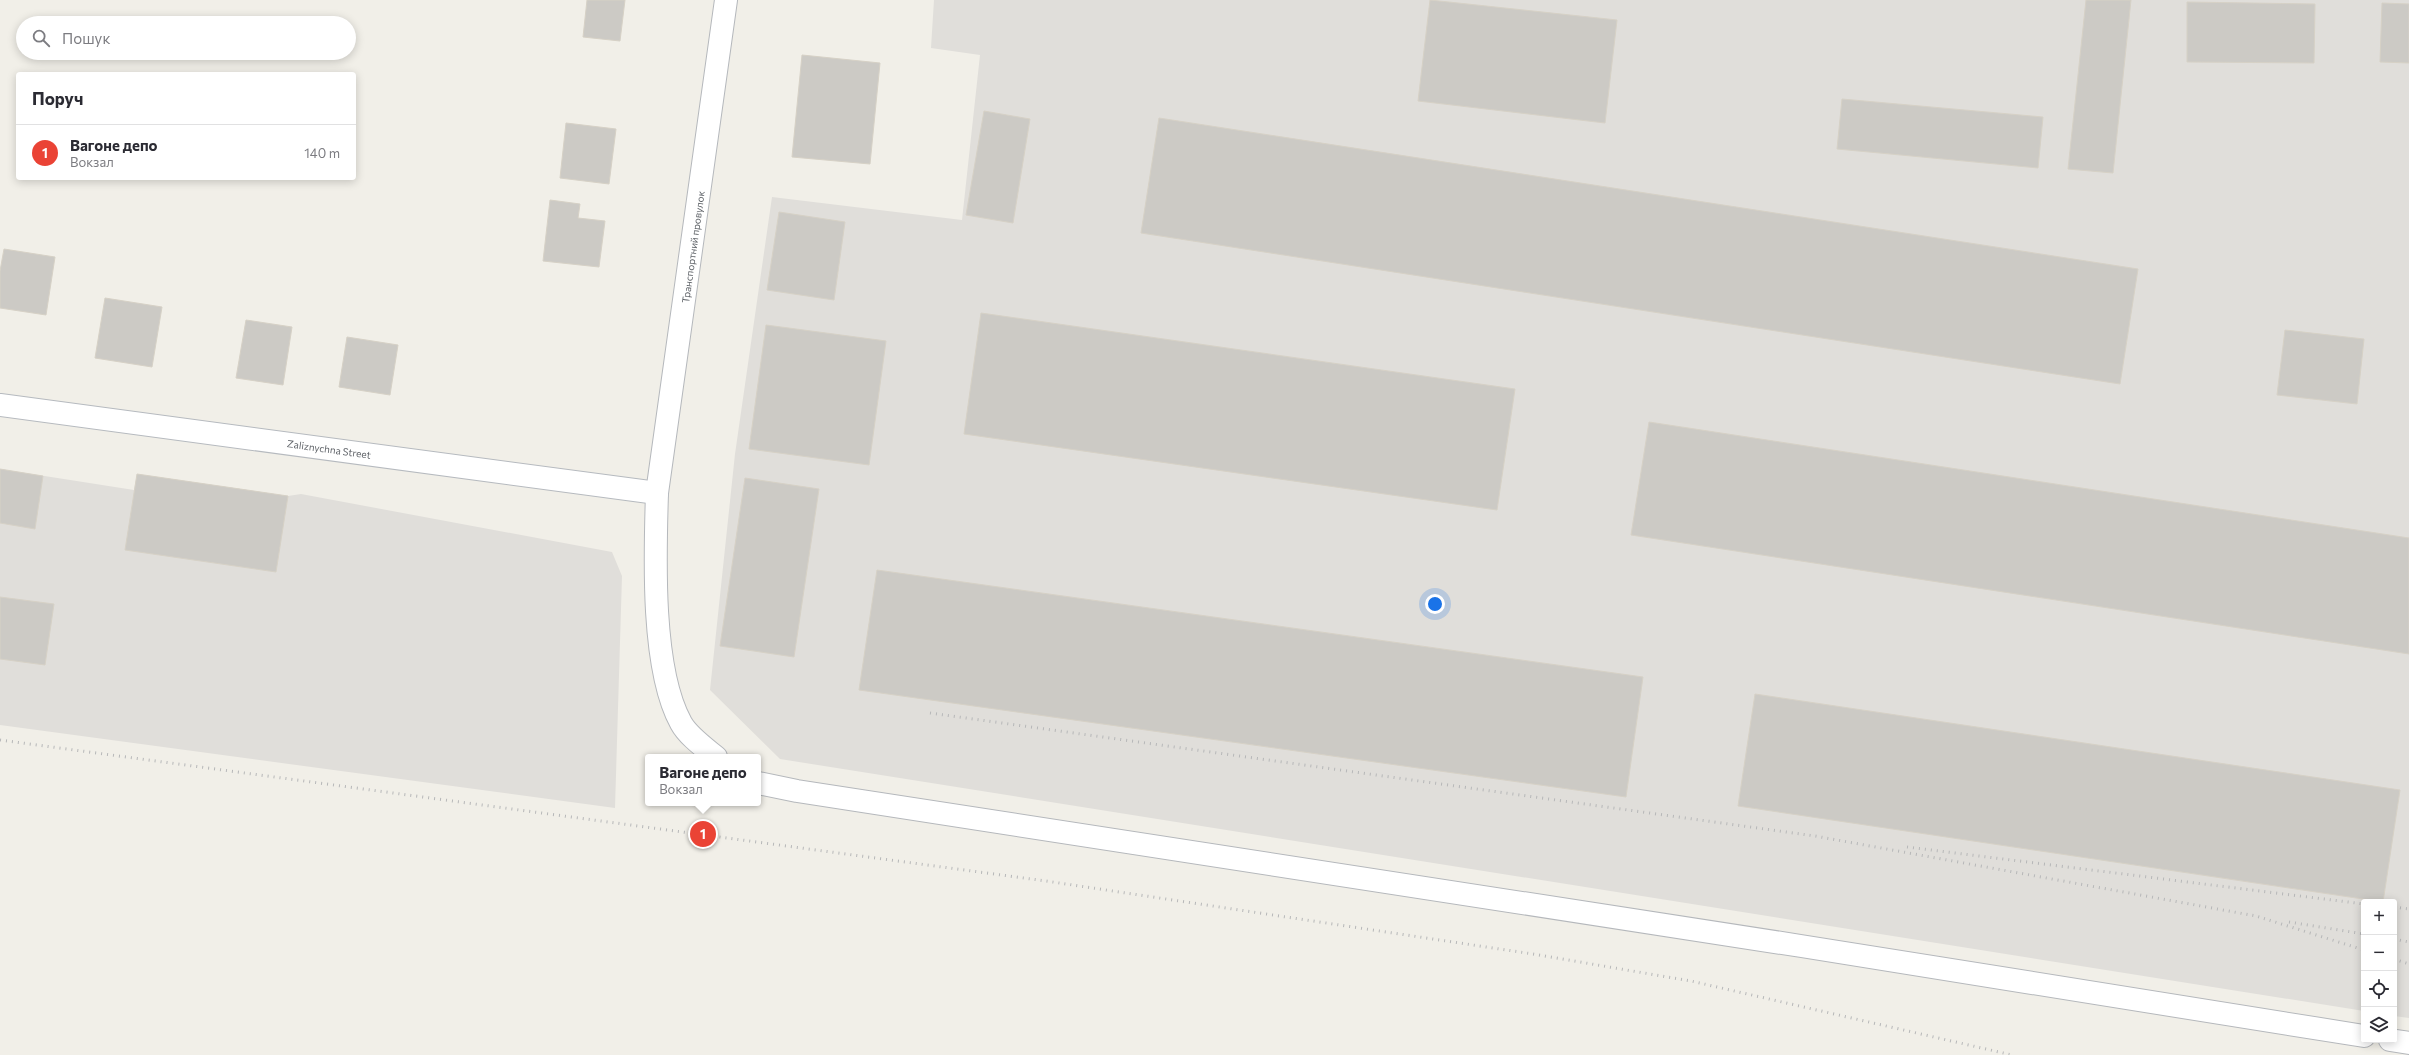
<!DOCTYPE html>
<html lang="uk">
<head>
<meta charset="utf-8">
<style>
  :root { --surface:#fff; --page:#f2f2f3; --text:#2b2b33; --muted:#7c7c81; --line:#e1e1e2; --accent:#ea4335 }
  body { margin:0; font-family:Commissioner,sans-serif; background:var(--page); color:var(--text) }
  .controls { position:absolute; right:12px; bottom:12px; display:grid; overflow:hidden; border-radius:4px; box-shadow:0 2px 10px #0003 }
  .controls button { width:36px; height:36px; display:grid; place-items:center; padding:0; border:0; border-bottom:1px solid var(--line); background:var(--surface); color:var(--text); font:20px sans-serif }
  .you { position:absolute; left:1435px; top:604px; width:14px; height:14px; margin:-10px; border:3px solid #fff; border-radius:50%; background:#1a73e8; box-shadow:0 0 0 6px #1a73e833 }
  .badge { display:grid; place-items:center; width:26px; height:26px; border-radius:50%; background:var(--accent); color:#fff; font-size:13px; font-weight:700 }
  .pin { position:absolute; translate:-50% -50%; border:2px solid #fff; box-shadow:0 1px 4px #0006 }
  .popup { position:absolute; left:645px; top:754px; width:116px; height:52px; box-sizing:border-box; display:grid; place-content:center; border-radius:4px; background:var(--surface); filter:drop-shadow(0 1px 3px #0005); font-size:13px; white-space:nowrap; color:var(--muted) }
  .popup b { font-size:15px; color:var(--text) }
  .popup::after { content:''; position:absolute; left:50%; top:100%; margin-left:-8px; border:8px solid transparent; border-top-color:var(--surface) }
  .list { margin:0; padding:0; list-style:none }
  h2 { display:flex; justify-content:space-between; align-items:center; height:52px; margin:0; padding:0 16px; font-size:17px }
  h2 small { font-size:13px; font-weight:400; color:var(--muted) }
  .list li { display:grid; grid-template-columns:26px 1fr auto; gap:12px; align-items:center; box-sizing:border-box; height:56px; padding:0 16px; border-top:1px solid var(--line) }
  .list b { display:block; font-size:15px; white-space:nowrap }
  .list p { margin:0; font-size:13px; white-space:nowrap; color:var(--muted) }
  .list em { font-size:13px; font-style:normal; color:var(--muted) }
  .icon { flex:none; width:22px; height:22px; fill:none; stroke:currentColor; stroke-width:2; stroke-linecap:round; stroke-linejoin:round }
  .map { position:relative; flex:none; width:2409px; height:1055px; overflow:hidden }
  .search { position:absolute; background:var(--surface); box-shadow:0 2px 10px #0003; left:16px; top:16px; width:340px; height:44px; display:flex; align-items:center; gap:10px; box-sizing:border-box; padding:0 14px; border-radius:22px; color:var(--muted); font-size:15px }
  .panel { position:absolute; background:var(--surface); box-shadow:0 2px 10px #0003; left:16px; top:72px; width:340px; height:108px; border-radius:4px }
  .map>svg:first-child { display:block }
  .industrial { fill:#e0deda }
  .building { fill:#cccac5; stroke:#d6d1c6 }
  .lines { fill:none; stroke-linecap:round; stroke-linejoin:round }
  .street-casing { stroke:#b5b8bc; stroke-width:24 }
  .secondary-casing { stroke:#b6babf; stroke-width:24 }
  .street { stroke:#fff; stroke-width:22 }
  .secondary { stroke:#fff; stroke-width:22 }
  .rail { stroke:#b6b7b8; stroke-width:3; stroke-dasharray:1 5; stroke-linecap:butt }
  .labels { text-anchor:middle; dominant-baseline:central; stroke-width:3; stroke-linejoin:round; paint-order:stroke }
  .street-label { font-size:10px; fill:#5f6368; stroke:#fff }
</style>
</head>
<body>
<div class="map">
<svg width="2409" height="1055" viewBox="0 0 2409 1055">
  <rect width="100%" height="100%" fill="#f1efe8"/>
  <path class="industrial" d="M934,0h1475v1018l-15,-2v-114h-30v109l-1584,-252 -70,-69 25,-236 37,-257 190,23 18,-165 -49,-7z
    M0,469l134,21 3,-16 151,22 13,-2 311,58 10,24 -7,232 -615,-83z"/>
  <path class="building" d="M587,0h38l-5,41 -37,-4z
    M1430,0l187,20 -12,103 -187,-22z
    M2086,0h45l-18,173 -45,-4z
    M2187,2l128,2 -1,59 -127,-1z
    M2382,3l27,1v59l-29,-1z
    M802,55l78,8 -10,101 -78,-7z
    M1842,99l201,18 -5,51 -201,-19z
    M984,111l46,8 -17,104 -47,-8z
    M1159,118l979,151 -18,115 -979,-151z
    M566,123l50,6 -7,55 -49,-6z
    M550,200l30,4 -2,14 27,3 -6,46 -56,-6z
    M779,212l66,10 -11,78 -67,-10z
    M4,249l51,8 -9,58 -46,-7v-37z
    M105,298l57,9 -10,60 -57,-9z
    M981,313l534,76 -18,121 -533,-76z
    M246,320l46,7 -9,58 -47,-7z
    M766,325l120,16 -17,124 -120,-16z
    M2285,330l79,9 -7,65 -80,-9z
    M347,337l51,8 -8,50 -51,-8z
    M1649,422l760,116v116l-778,-119z
    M0,469l43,7 -8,53 -35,-6z
    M137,474l151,22 -12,76 -151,-22z
    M745,478l74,11 -25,168 -74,-11z
    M877,570l766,107 -17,120 -767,-107z
    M0,597l54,7 -9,61 -45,-6z
    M1755,694l645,96 -17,112 -645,-96z"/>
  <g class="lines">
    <defs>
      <path id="street" d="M716,757c-11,-9 -28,-21 -35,-34 -30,-54 -26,-168 -24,-230l69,-493
        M758,783l39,8 1004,155 563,90
        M2390,1040l19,3"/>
      <path id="secondary" d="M0,405l657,88"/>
    </defs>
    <use href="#street" class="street-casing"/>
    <use href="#secondary" class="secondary-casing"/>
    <use href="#street" class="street"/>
    <use href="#secondary" class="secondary"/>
    <path class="rail" d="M930,713l885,123 441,80 108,34
      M0,740l1046,141 487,73 158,27 321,74
      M1907,847l457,57
      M2394,907l15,2
      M2289,922l75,12
      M2394,939l15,3
      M2394,959l15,5"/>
  </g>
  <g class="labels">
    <g class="street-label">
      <text transform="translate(693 247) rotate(-82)">Транспортний провулок</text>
      <text transform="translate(329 449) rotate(8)">Zaliznychna Street</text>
    </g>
  </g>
</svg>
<div class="controls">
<button>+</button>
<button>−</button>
<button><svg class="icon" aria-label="locate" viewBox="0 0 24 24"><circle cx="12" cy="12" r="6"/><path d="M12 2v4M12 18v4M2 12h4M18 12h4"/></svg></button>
<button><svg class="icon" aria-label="layers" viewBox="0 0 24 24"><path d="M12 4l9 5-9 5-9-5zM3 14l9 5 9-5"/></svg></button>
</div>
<div class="you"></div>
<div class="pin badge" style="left:703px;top:834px">1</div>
<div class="popup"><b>Вагоне депо</b>Вокзал</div>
<div class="search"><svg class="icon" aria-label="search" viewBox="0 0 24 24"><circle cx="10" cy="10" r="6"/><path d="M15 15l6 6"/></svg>Пошук</div>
<section class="panel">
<h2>Поруч<small></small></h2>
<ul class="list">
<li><span class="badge">1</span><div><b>Вагоне депо</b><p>Вокзал</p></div><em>140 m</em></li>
</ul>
</section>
</div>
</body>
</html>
